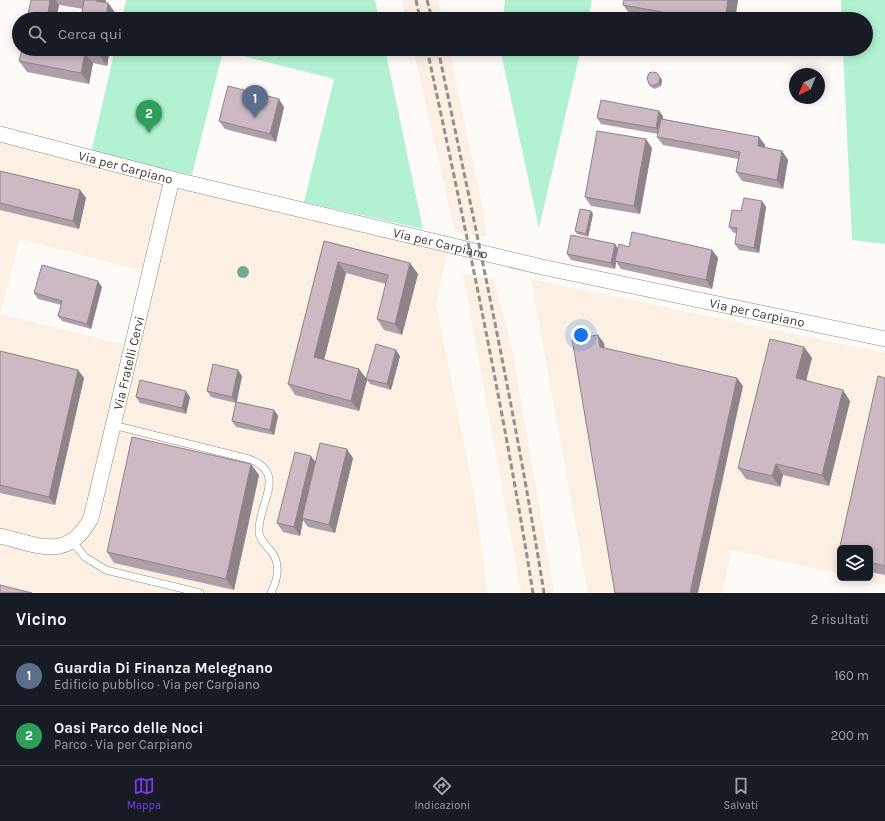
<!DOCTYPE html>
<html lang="it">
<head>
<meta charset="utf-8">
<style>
  :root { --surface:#171b24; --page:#20242c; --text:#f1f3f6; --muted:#9ea1a6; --line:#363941; --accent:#7c3aed }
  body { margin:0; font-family:Karla,sans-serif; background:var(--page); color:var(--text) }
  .controls { position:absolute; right:12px; bottom:12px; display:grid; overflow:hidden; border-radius:6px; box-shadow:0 2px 10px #0003 }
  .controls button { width:36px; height:36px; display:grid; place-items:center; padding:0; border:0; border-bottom:1px solid var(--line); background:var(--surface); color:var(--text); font:20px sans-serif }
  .compass { position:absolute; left:789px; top:68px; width:36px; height:36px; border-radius:50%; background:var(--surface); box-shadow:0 2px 10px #0003; rotate:223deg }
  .you { position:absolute; left:581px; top:335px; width:14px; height:14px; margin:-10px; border:3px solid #fff; border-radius:50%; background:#1a73e8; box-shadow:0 0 0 6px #1a73e833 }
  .badge { display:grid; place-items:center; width:26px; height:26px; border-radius:50%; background:var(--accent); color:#fff; font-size:13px; font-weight:700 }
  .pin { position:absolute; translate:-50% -33px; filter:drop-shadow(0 1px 2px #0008) }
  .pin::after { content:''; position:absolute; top:21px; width:14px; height:12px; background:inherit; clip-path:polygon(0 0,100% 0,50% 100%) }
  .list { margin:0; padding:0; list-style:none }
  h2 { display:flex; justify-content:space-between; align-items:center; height:52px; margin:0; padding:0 16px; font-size:17px }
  h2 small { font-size:13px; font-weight:400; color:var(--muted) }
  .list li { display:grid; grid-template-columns:26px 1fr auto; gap:12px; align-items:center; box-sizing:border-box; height:60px; padding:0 16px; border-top:1px solid var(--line) }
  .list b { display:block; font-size:15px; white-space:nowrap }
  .list p { margin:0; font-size:13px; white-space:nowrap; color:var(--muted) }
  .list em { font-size:13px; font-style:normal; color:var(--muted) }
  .icon { flex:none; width:22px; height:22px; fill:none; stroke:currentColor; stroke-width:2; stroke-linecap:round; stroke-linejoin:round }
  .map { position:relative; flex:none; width:885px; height:593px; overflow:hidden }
  .search { position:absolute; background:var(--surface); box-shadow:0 2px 10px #0003; left:12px; right:12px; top:12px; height:44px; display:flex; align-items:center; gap:10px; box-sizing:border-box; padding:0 14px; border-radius:22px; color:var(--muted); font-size:15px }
  .sheet { height:172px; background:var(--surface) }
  nav { display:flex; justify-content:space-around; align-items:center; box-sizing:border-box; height:56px; border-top:1px solid var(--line); background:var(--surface); font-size:11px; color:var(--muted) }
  nav a { display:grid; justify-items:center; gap:2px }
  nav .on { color:var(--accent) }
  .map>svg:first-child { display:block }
  .built { fill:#fcefe3; fill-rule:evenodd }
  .green { fill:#b2f2d2 }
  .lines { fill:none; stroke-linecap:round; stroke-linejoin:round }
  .lane-casing { stroke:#948679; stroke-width:8 }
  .street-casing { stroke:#948679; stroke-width:16 }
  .lane { stroke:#fff; stroke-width:7 }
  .street { stroke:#fff; stroke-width:15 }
  .rail { stroke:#958f8b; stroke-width:3; stroke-dasharray:6 3; stroke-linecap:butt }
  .tree { fill:#72a895 }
  .wall { fill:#af9fa9 }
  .shaded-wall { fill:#8f8289 }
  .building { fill:#ccb9c4; stroke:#8f8289 }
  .labels { text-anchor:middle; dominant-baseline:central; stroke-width:3; stroke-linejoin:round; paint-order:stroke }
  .street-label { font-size:13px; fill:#403934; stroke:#fff }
</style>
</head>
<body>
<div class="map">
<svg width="885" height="593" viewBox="0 0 885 593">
  <rect width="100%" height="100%" fill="#fdfaf7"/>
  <path class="built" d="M402,0h36l4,19h-36z
    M413,49h36l34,160 4,28 -32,-5z
    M0,138l448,111 -12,55 40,200 11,89h-487zM20,239l123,32 -17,74 -126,-31z
    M463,273l31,7 19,73 41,240h-33z
    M531,279l354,74v232l-29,-7h14v-30h-30v26l-108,-24 -10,43h-134z"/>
  <path class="green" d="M126,0h249l4,19h-257z
    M505,0h87l-4,19h-85z
    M841,0h44v244l-33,-4 -9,-191h23v-30h-24z
    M115,49h270l38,180 -119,-27 30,-123 -111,-28 -31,124 -101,-22z
    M501,49h80l-42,179 -38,-175z"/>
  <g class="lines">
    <defs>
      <path id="lane" d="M113,425l136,34c40,14 8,46 10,73 0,7 6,12 11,18 11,12 8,29 1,43
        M72,541l13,16 21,13 94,23"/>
      <g id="street">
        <path id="s1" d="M0,134l172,45 370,88 343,72"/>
        <path id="s2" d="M0,536c38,9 68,26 91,-18l81,-339"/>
      </g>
    </defs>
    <use href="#lane" class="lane-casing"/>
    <use href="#street" class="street-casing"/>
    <use href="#lane" class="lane"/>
    <use href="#street" class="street"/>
    <path class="rail" d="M416,0l4,19
      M427,0l5,19
      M427,49c39,181 77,362 106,544
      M438,49c38,181 77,361 106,544"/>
  </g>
  <circle class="tree" cx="243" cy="272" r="6"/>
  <path class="wall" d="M31,0h75l-1,3h3l8,11 -57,-9 -3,14h-29z
    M624,0h114l-3,19h-85l-19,-3 -8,-11z
    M22,49h88l-3,17 -14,-3 -4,21 -62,-12 -8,-11z
    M662,80l-1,6 -6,3 -4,-2 -2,-3z
    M284,107l-8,35 -51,-13 -6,-8z
    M663,116v3l96,18 6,8v3l17,3 6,9 -5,29 -41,-8 -6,-9 2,-13 -75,-14 -6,-8 1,-3 -57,-10 -4,-6z
    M652,148l-12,66 -49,-8 -6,-9z
    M0,171l80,19 6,8 -7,31 -79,-19z
    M762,201l4,6 -7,46 -20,-3 -4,-6 2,-11h-3l-5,-6 12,-16z
    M591,211l2,3 -5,23 -11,-3 -2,-3z
    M324,241l86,22 8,11 -16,61 -18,-5 -7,-11 9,-35 -40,-11 -22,87 35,9 7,9 34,-22 -9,34 -21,-6 -3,-4 -8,31 -64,-16 -7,-11z
    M615,244l3,5 11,-2 83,3 6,8 -6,31 -91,-20 -5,-7 -1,7 -44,-9 -4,-6z
    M102,287l-11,42 -29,-8 -4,-5 3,-11 -23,-6 -4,-6z
    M804,347l8,11 -6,22 44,21 -21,85 -46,-11 -3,12 -34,-8 -8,-11z
    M0,351l78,19 6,8 -29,127 -55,-12z
    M242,376l-5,26 37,8 4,6 -4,19 -38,-8 -4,-6 4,-18 -25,-6 -4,-6z
    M885,378v197l-15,-3v-24h-30v10l-2,-3z
    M136,397h54l-4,17 -46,-11z
    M353,458l-18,75 -27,-6 -5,-7 -3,16 -17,-4 -6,-9 38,-61z
    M259,475l-25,115 -120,-27 -7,-11z"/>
  <path class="shaded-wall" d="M50,0h6l3,5 -3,14h-9z
    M96,0h10l-2,12 -8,-11z
    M728,0h10l-3,19h-10z
    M108,3l8,11 -1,5h-9z
    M100,49h10l-3,17 -8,-11z
    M85,53l8,10 -4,21 -8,-11z
    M660,77l2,3 -1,6 -2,-3z
    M279,99l5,8 -8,35 -6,-8z
    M659,111l4,5 -3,18 -4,-6z
    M759,137l6,8 -1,10 -6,-9z
    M646,139l6,9 -12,66 -6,-8z
    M782,151l6,9 -5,29 -6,-9z
    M80,190l6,8 -7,31 -6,-8z
    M762,201l4,6 -7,46 -5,-5z
    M591,211l2,3 -5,23 -2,-3z
    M615,244l4,6 -4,11 1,1 -1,7 -4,-6z
    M712,250l6,8 -6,31 -6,-9z
    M338,262l8,11 -24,95 -8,-11z
    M410,263l8,11 -16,61 -7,-11z
    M98,281l4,6 -11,42 -4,-5z
    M598,335l6,8 2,13 -6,-9z
    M804,347l8,11 -8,31 -8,-11z
    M396,350l4,6 -9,34 -4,-6z
    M359,369l8,11 -8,31 -8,-10z
    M78,370l6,8 -29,127 -6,-8z
    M238,370l4,6 -6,27 -4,-6z
    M737,378l6,8 -45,207h-8z
    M843,390l7,11 -21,85 -7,-11z
    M186,391l4,6 -4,17 -4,-6z
    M274,410l4,6 -4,19 -4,-5z
    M347,449l6,9 -18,75 -6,-8z
    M311,456l6,8 -15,54 1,2 -3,16 -6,-9z
    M251,464l8,11 -25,115 -8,-11z
    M776,464l7,11 -3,12 -8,-11z"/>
  <path class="building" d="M31,0h19l-3,19h-20z
    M84,0h12v1l12,2 -2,16h-25z
    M624,0h104l-3,19h-24l-78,-14z
    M22,49h78l-1,6 -14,-2 -4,20 -62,-12z
    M653,72l4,1 3,4 -1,6 -6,3 -4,-2 -2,-6 2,-5z
    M228,86l51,13 -9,35 -51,-13z
    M601,100l58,11 -3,17 -59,-10z
    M661,119l98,18 -1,9 24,5 -5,29 -41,-8 4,-20 -83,-15z
    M597,131l49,8 -12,67 -49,-9z
    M0,171l80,19 -7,31 -73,-18z
    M744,198l18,3 -8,47 -19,-4 2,-16 -8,-1 3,-17 9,1z
    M580,209l11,2 -5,23 -11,-3z
    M632,232l80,18 -6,30 -91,-19 4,-17 10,3z
    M571,235l44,9 -4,19 -44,-9z
    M324,241l86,22 -15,61 -18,-5 11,-44 -50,-13 -24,95 45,12 -8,32 -63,-17z
    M42,265l56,16 -11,43 -29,-8 4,-15 -28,-8z
    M598,335l2,12 137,31 -47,215h-75l-43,-254z
    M770,339l34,8 -8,31 47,12 -21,85 -46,-11 -4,12 -34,-8z
    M376,344l20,6 -9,34 -21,-5z
    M0,351l78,19 -29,127 -49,-12z
    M213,364l25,6 -6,27 -25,-6z
    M878,376l7,2v188l-15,-4v-14h-30v8l-2,-1z
    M140,380l46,11 -4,17 -46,-11z
    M236,402l38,8 -4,20 -38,-9z
    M132,437l119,27 -25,115 -119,-27z
    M320,443l27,6 -18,76 -27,-7z
    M295,452l16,4 -17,71 -17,-4z
    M0,585l32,8h-32z"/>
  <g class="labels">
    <g class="street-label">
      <text stroke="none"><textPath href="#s1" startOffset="130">Via per Carpiano</textPath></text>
      <text stroke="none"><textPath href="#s1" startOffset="454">Via per Carpiano</textPath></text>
      <text stroke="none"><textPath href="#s1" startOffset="778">Via per Carpiano</textPath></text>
      <text stroke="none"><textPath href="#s2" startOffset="264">Via Fratelli Cervi</textPath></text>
    </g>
  </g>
</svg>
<div class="controls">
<button><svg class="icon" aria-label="layers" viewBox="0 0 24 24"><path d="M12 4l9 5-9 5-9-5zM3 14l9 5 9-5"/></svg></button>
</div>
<svg class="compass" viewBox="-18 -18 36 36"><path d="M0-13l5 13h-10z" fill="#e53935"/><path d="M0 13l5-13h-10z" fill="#9ea1a6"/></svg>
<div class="you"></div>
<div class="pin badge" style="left:255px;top:118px;background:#5c6f8a">1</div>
<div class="pin badge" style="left:149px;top:133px;background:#2e9e5b">2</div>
<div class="search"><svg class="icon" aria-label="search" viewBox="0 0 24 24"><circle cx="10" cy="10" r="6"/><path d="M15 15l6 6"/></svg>Cerca qui</div>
</div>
<section class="sheet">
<h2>Vicino<small>2 risultati</small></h2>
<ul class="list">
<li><span class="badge" style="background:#5c6f8a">1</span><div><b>Guardia Di Finanza Melegnano</b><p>Edificio pubblico · Via per Carpiano</p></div><em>160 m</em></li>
<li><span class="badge" style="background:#2e9e5b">2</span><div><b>Oasi Parco delle Noci</b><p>Parco · Via per Carpiano</p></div><em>200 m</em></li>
</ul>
</section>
<nav>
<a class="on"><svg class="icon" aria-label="map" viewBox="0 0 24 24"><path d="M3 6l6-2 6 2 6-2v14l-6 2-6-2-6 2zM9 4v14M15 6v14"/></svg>Mappa</a>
<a><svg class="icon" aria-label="directions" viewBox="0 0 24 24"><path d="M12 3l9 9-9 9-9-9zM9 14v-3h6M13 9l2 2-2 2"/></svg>Indicazioni</a>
<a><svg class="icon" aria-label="saved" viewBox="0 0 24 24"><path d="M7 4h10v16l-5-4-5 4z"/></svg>Salvati</a>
</nav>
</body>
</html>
